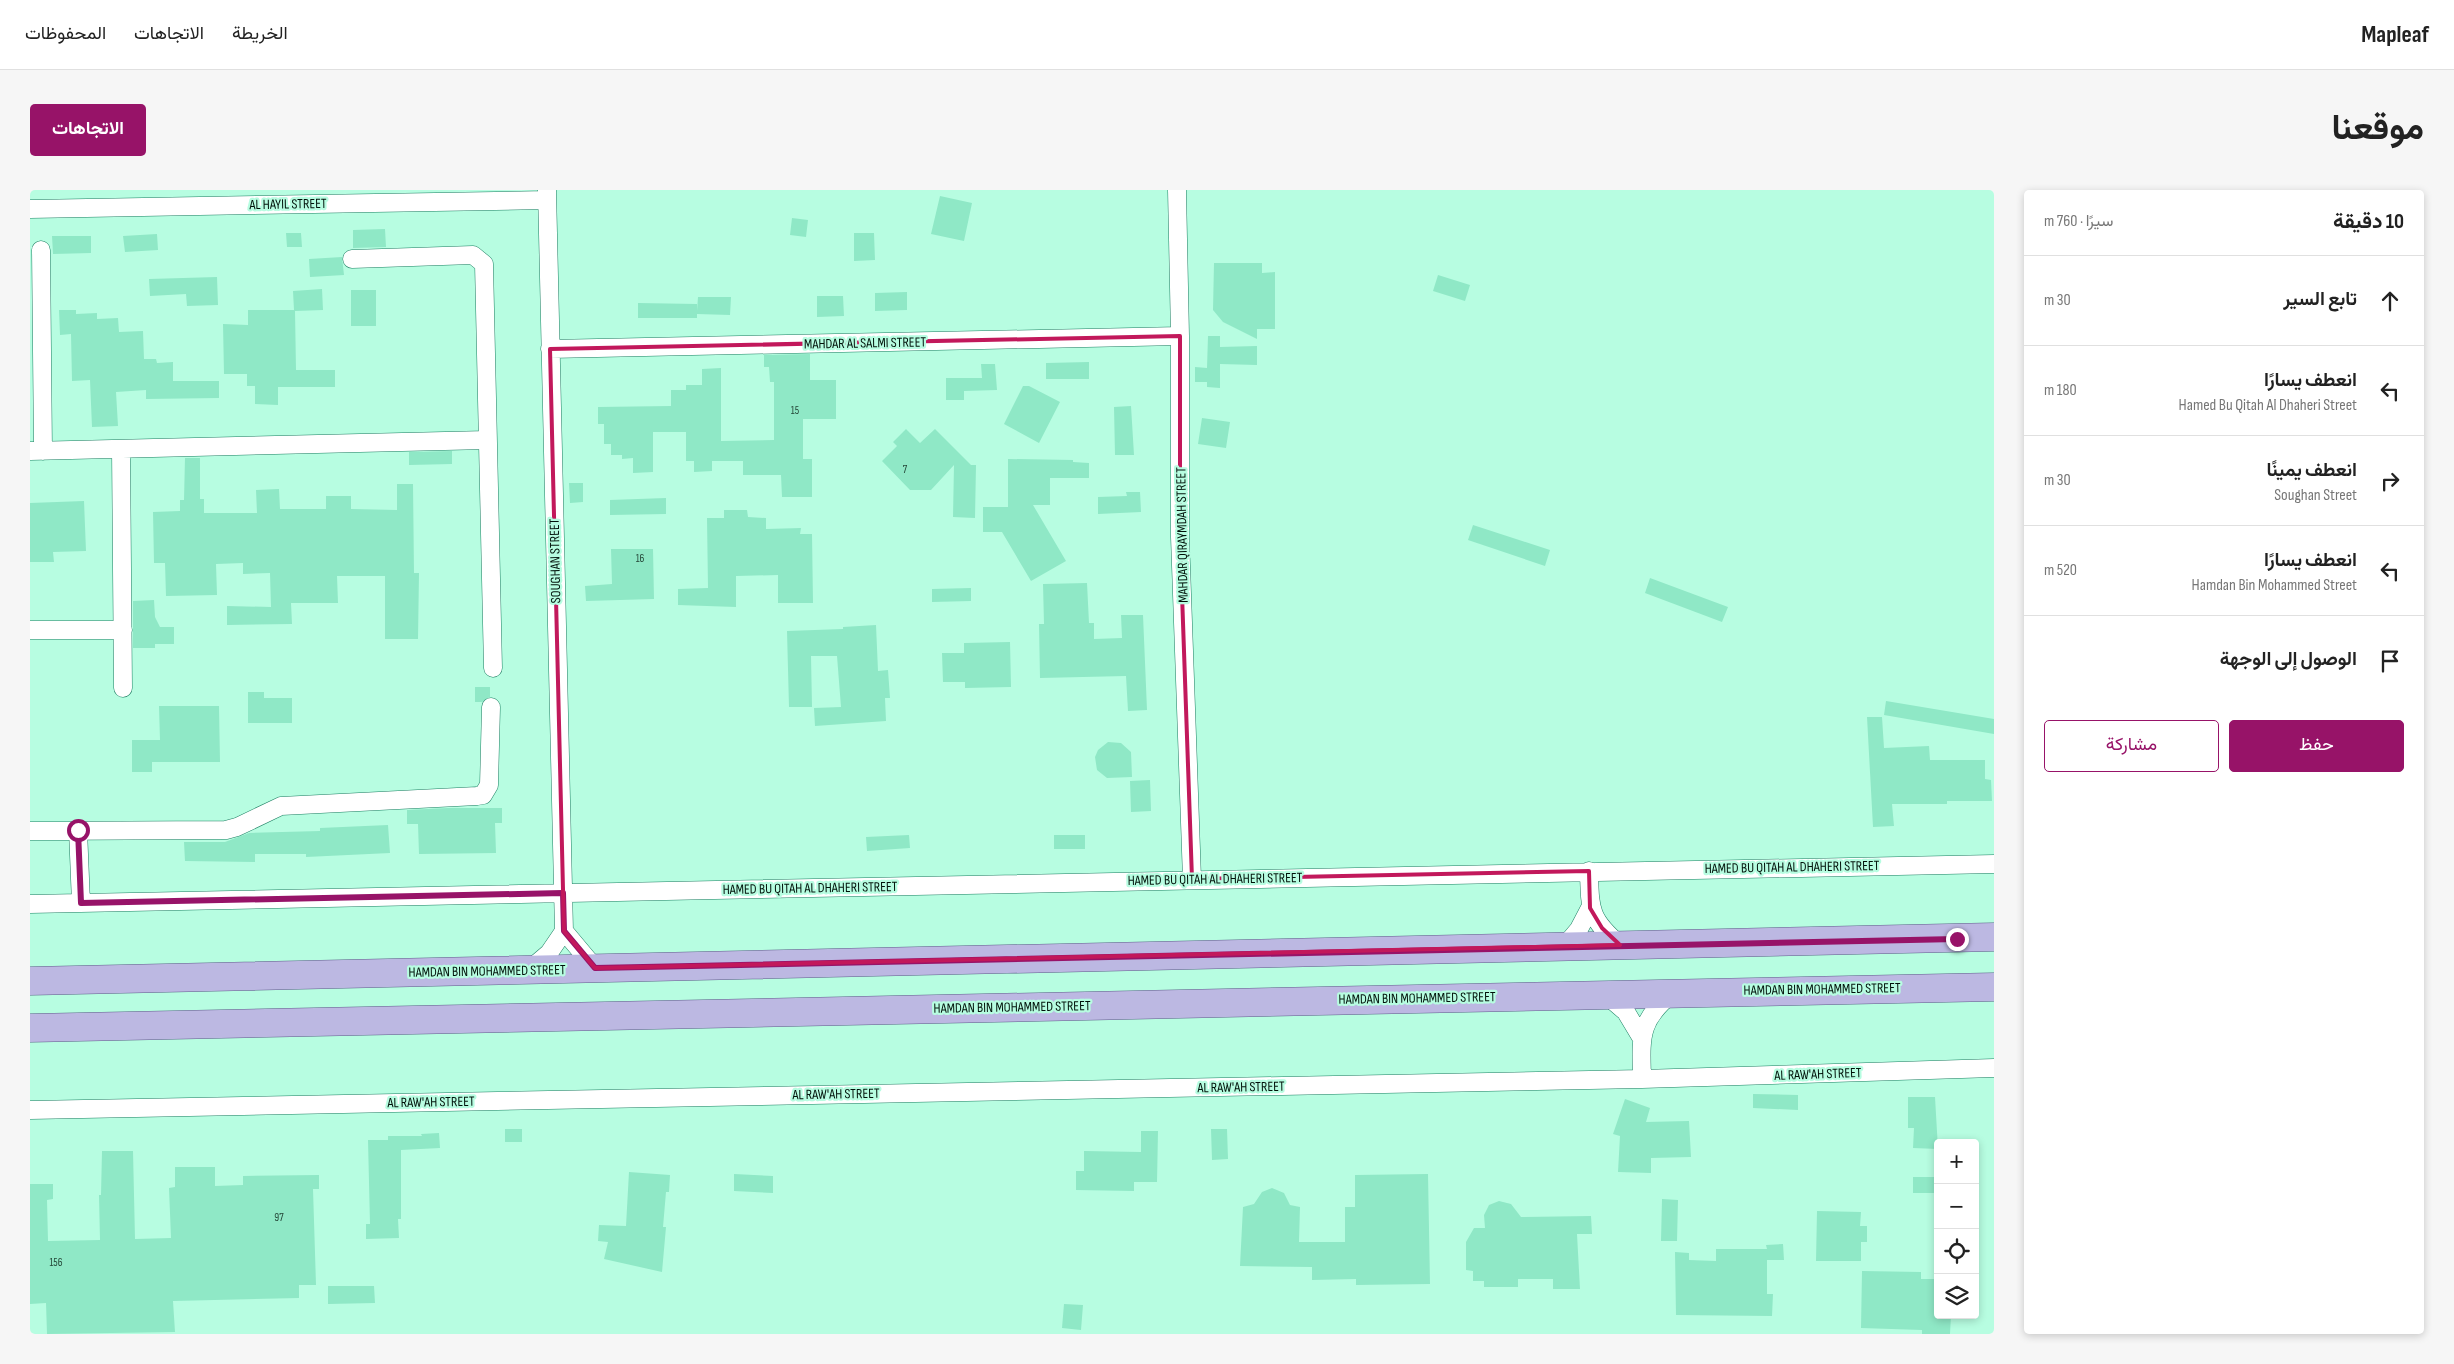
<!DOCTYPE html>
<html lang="ar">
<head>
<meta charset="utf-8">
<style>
  :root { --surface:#fff; --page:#f6f6f6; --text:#222; --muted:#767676; --line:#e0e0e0; --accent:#971368 }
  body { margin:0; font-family:"Sofia Sans Condensed",Vazirmatn,sans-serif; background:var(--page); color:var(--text); direction:rtl }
  .controls { position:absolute; right:15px; bottom:15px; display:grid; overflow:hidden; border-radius:5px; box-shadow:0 2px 8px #0003 }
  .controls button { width:45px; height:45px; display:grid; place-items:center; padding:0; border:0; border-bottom:1px solid var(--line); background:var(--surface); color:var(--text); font:25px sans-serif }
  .stop { position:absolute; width:15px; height:15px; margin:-11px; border:4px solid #971368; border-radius:50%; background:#fff }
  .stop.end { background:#971368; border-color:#fff; box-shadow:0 1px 5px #0008 }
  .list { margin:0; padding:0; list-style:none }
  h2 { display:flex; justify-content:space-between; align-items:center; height:65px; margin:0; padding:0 20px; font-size:21px }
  h2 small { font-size:16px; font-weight:400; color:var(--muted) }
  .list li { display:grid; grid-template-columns:32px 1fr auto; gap:15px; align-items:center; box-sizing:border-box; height:90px; padding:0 20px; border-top:1px solid var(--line) }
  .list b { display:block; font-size:19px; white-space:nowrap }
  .list p { margin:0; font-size:16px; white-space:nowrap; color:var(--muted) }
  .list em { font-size:16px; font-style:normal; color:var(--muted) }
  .actions { display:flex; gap:10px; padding:15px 20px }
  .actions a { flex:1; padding:11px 0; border:1px solid var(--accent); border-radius:5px; text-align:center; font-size:18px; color:var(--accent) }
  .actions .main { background:var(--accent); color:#fff }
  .icon { flex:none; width:28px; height:28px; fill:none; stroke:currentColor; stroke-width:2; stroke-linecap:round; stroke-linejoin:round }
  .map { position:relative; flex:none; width:1964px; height:1144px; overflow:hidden; direction:ltr; border-radius:5px }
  header { display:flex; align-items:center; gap:30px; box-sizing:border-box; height:70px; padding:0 25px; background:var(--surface); border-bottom:1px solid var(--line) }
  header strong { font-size:24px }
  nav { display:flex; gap:28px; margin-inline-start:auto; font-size:18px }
  .intro { display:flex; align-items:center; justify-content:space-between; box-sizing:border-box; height:120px; padding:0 30px }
  h1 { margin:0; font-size:35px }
  .button { padding:12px 22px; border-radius:5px; background:var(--accent); color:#fff; font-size:18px; font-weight:700 }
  main { display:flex; gap:30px; padding:0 30px }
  aside { flex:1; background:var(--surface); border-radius:5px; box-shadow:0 2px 8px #0003 }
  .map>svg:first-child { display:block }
  .building { fill:#8fe8c6 }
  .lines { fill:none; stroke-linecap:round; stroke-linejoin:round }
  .minor-casing { stroke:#1c7f62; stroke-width:19 }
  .primary-casing { stroke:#5e5f89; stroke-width:29 }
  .minor { stroke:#fff; stroke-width:18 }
  .primary { stroke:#bcb8e2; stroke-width:28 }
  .route { stroke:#971368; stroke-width:6 }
  .marked { fill:none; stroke:#c2185b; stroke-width:4; stroke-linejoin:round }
  .labels { text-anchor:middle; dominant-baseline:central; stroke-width:4.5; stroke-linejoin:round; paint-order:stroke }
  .number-label { font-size:11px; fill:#244738 }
  .street-label { font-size:14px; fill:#001109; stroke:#b7fde1 }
</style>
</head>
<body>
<header>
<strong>Mapleaf</strong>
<nav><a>الخريطة</a><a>الاتجاهات</a><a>المحفوظات</a></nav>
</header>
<div class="intro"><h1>موقعنا</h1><a class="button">الاتجاهات</a></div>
<main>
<aside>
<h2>10 دقيقة<small>سيرًا · 760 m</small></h2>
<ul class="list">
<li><svg class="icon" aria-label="ahead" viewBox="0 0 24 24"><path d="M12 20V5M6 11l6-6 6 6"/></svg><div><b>تابع السير</b></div><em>30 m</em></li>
<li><svg class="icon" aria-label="left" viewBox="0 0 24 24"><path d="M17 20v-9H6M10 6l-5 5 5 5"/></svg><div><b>انعطف يسارًا</b><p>Hamed Bu Qitah Al Dhaheri Street</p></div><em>180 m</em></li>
<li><svg class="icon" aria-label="right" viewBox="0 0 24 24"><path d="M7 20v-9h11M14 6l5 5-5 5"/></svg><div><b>انعطف يمينًا</b><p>Soughan Street</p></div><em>30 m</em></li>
<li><svg class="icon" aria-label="left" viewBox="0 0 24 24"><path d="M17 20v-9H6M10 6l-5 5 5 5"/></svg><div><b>انعطف يسارًا</b><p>Hamdan Bin Mohammed Street</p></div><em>520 m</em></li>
<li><svg class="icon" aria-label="arrive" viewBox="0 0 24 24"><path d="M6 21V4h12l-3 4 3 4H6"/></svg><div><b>الوصول إلى الوجهة</b></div></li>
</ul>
<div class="actions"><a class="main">حفظ</a><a>مشاركة</a></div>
</aside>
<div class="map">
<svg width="1964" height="1144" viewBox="0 0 1964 1144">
  <rect width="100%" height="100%" fill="#b7fde1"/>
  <path class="building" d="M910,6l32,7 -8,38 -33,-7z
    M762,28l16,2 -2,17 -16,-2z
    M355,39l1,18 -33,1v-18z
    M256,43h15l1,14h-15z
    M824,43h20l1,27 -21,1z
    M127,44l1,16 -33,2 -2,-16z
    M22,46h39v17l-38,1z
    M312,67l2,18 -34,2 -1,-18z
    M1184,73h48v10l13,-1v57h-18v10l-34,-17 -10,-12z
    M1408,85l32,10 -5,16 -32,-10z
    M187,87l1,28 -31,1 -1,-12 -36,2 -1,-17z
    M292,99l1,21 -28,1 1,59h39v17h-57v18l-23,-1v-18h-8v-12h-23l-1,-50 25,1v-15h46l-1,-19z
    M321,100h25v36h-25z
    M877,102v18l-32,1v-18z
    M787,106h26l1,20 -27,1z
    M668,107h33l-1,18 -33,-1v4h-59v-15l59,1v7z
    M29,120h17v4l21,-1v6l21,-1 1,14 24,-1 1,28h12l1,4 16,-1v19h46v17l-73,1v-9l-30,2 2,34 -26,1 -2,-47 -18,1 -1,-47 -11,1z
    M1178,146h12v11l37,-1v19l-37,-1v24l-13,-1v-5h-12v-15l12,1z
    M780,164v26h26v39h-33v40h9v38h-30l-1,-22h-38v-14h-31v10l-18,1v-11h-8v-29h-33v40l-20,1v-15l-11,1v-4h-11v-11h-7v-20h-6v-17l73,-1v-16h15v-5h16v-16l19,-1v73l53,-1v-58h-4l-1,-15h-5v-12z
    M1059,172v17h-43v-16z
    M951,174h14l2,26 -33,1v9h-18v-22h36z
    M993,196h6l31,16 -21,41 -35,-19z
    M1101,216l3,49h-19l-1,-48z
    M1172,228l28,4 -4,26 -28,-4z
    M876,239l14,14 15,-14 36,36h5l-1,53 -22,-1 1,-52 -23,25h-21l-28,-29 15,-15 -4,-4z
    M422,261v13l-43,1v-13z
    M155,268h15v41h4v14h53l-1,-23 23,-1 1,20h46v-13h25v13l46,1v-26h16l1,89h5l-1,66h-33v-63h-48l1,27h-47l1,21 -65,1v-19l44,1 -1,-34 -27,1v-11l-27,1 1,31 -51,1 -1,-33h-11l-1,-51 27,-1v-11h4z
    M978,269l65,1v2l16,1v15h-39v27h-17l33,56 -35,20 -29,-49h-19v-25h25z
    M539,293h14v19l-13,1z
    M1096,302h14l1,20 -43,2v-17l29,-1z
    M636,308v16l-56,1v-15z
    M54,311l2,50 -33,1 1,10h-24v-59z
    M694,320h23l1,7 18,1v11l35,-1 -1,6h12l1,69h-35v-28l-42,1v31l-58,-2v-16l30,-1 -1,-70h17z
    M1443,335l77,25 -5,16 -77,-26z
    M581,359h42l1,50 -68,2 -1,-15 27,-2z
    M1620,388l78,29 -6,15 -77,-29z
    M1057,393l2,40h5v16l28,-1 -1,-23h22l4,95 -19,1 -2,-35 -86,2 -1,-54h5l-1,-40z
    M941,398v13l-39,1v-13z
    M124,410l1,17 5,10h14v17h-19v4h-22v-47z
    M846,435l2,46 10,-1 2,28h-5l1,23 -71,5 -1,-18 27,-1 -4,-51h-26l1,51h-23l-2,-76 56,-2v-2z
    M980,452l1,45 -46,1v-6h-22l-1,-29h22v-10z
    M445,497h15v10l-8,5h-7z
    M218,502h16v6h28v25h-44z
    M1856,511l108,18v15l-110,-19z
    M129,516h60l1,56h-68v10h-20v-32h28z
    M1837,527h15l2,31 45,-2 1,14h55v19l6,1 1,21h-45v3h-55l2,22 -21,1z
    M1078,552l13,1 10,9 1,25 -25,1 -10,-8 -2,-13 3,-7z
    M1120,590l1,31 -20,1 -1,-31z
    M418,618h54v15h-7l1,30 -77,1 -1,-30h-11v-14z
    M358,635l2,28 -84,4v-3h-51v8l-70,-1 -1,-19h41l24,-9 71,-2v-3z
    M879,645l1,13 -43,3 -1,-14z
    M1024,645h31v14h-31z
    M1723,904l45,1v15l-45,-2z
    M1878,907h27l3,52 -25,-1 1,-20h-6z
    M1595,909l25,9 -4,14 43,-1 2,36 -40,1v15l-33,-1 2,-36 -7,-2z
    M475,939h17v13h-17z
    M1181,939h16l1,30 -16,1z
    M1111,941h17l-1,51h-23v9l-58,-1v-19h8v-20l57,1z
    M409,943l1,15 -39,2v69h-3l1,19 -33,1v-15h4l-2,-84h20v-4h34l-1,-2z
    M72,961h31l2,88 36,-1 -2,-50 6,-1v-20h40v19l28,-1v-9l76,-1v14h-6l3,96h-17v13l-126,3 2,31 -128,2 -1,-31 -16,1v-120h23v15l-6,1 1,41 52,-1 -1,-45h2z
    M599,982l41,3 -1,17h-3l-3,35h3l-4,45 -58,-13 4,-17 -10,-1 1,-16 27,1z
    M704,984l39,2v17l-39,-2z
    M1398,984l2,110 -74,1v-6l-44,1v-13l-72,-1 3,-59 11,-3 8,-12 10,-4 12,5 6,12 10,2 -1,35h46v-35h10v-32z
    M1883,987h25v16h-25z
    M1632,1009l16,1 -1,41h-16z
    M1469,1011l12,3 10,13 70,-1 1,18h-15l3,55h-27v-10h-35v8h-34v-6h-11v-10l-7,-1v-28l8,-14h11l-1,-13 5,-10z
    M1787,1021l44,1 -1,14h7v16h-6v19h-45z
    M1753,1054l1,16h-17v-2v36h6l-1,22 -96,-1 -1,-63 14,1v7l27,1v-12h51l-1,-4z
    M1832,1081l59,1v7h17v36h13l-1,19h-28v-4l-61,-2z
    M298,1096h46l1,17 -47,1z
    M1034,1114l19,1 -2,25 -19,-2z"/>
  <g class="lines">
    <defs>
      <path id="minor" d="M1147,0l3,146v201l12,342
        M0,19l517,-9
        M11,60l2,201
        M322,69l121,-4 11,9 9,404
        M520,159l630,-13
        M91,259l2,239
        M0,261l457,-11
        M0,440h93
        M48,640l3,73
        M0,641l196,-1 11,-3 44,-21 196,-10 6,-1 6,-10 2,-78
        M1559,681c1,38 0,48 31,74
        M0,714l1964,-40
        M534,741l31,37
        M1533,758l16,-19 11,-21
        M499,780l20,-17 15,-22 -17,-741
        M1575,804l21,18 15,25
        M1612,889c-1,-41 -4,-59 32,-87
        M0,920l1612,-31 352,-11"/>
      <path id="primary" d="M0,791l1964,-44
        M0,838l1964,-41"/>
    </defs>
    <use href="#minor" class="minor-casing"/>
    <use href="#primary" class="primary-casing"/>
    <use href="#minor" class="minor"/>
    <use href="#primary" class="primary"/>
  </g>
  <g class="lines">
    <path class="route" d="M48,640l3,73 482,-10 1,38 31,37 1362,-29"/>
  </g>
  <path class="marked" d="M1150,146v201l12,342 397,-8 1,37 12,20 18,17 -1025,23 -31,-37 -14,-582z"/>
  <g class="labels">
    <g class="number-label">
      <text x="765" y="220">15</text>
      <text x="875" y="279">7</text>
      <text x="610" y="368">16</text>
      <text x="249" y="1027">97</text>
      <text x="26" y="1072">156</text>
    </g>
    <g class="street-label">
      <text transform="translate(258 14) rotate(-1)">AL HAYIL STREET</text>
      <text transform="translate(835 153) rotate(-1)">MAHDAR AL SALMI STREET</text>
      <text transform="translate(1152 345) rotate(-91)">MAHDAR QIRAYMDAH STREET</text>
      <text transform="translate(525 371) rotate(-91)">SOUGHAN STREET</text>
      <text transform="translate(1762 677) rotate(-1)">HAMED BU QITAH AL DHAHERI STREET</text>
      <text transform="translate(1185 689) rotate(-1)">HAMED BU QITAH AL DHAHERI STREET</text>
      <text transform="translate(780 698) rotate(-1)">HAMED BU QITAH AL DHAHERI STREET</text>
      <text transform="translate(457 781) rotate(-1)">HAMDAN BIN MOHAMMED STREET</text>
      <text transform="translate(1792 799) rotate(-1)">HAMDAN BIN MOHAMMED STREET</text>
      <text transform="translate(1387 808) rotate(-1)">HAMDAN BIN MOHAMMED STREET</text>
      <text transform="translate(982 817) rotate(-1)">HAMDAN BIN MOHAMMED STREET</text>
      <text transform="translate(1788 884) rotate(-2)">AL RAW'AH STREET</text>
      <text transform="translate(1211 897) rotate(-1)">AL RAW'AH STREET</text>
      <text transform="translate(806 904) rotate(-1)">AL RAW'AH STREET</text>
      <text transform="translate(401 912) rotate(-1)">AL RAW'AH STREET</text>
    </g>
  </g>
</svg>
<div class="controls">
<button>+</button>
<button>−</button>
<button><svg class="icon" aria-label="locate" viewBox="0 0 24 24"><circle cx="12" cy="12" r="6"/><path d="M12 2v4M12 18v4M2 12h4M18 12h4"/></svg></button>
<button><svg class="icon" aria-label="layers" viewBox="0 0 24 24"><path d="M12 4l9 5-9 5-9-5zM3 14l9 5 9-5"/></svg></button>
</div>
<div class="stop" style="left:48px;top:640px"></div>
<div class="stop end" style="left:1927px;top:749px"></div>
</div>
</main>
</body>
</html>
